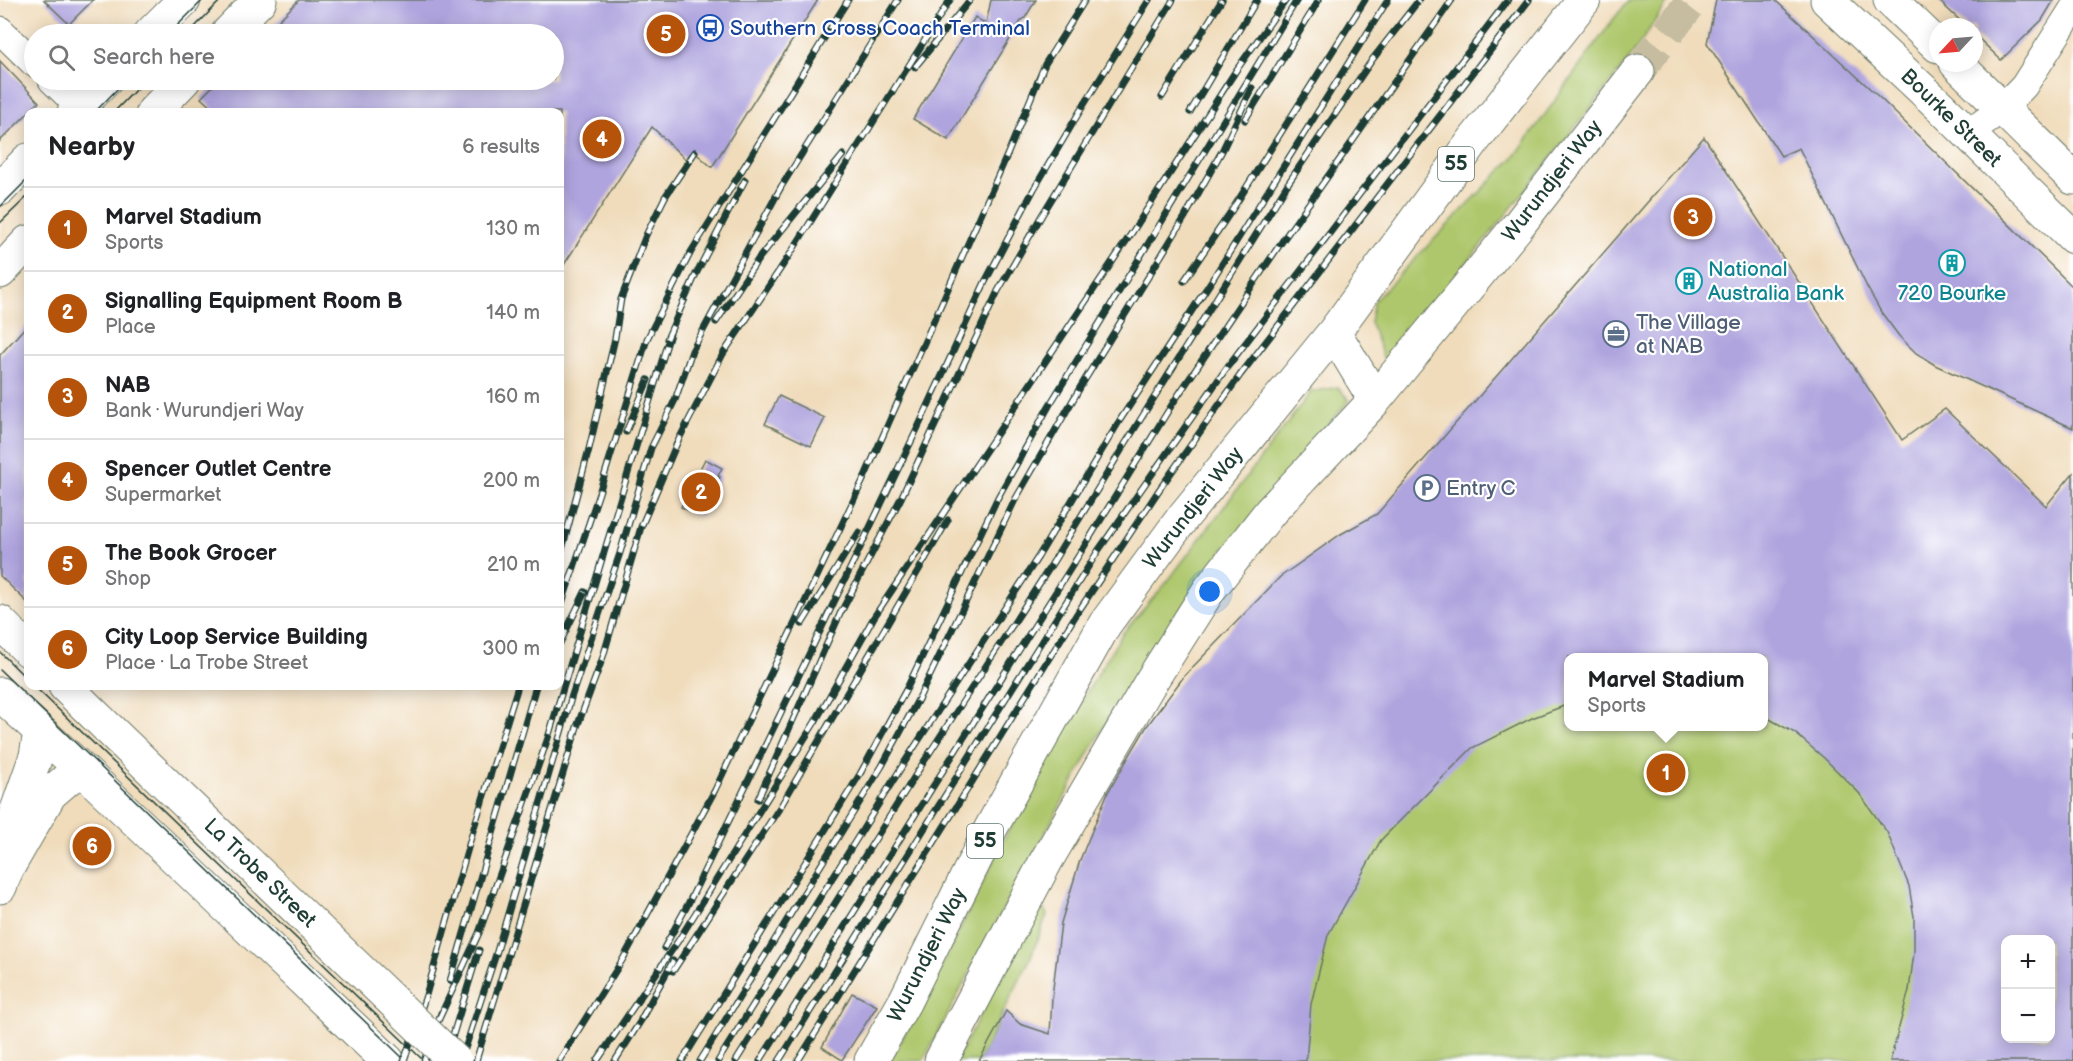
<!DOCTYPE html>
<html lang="en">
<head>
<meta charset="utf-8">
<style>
  :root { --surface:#fff; --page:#f6f6f6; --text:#202124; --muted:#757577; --line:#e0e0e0; --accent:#b45309 }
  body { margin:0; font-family:"Balsamiq Sans",sans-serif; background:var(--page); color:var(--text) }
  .controls { position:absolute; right:18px; bottom:18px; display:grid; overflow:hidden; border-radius:12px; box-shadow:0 3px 15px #0003 }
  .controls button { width:54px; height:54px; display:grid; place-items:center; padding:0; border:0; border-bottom:2px solid var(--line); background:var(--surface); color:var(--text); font:30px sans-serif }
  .compass { position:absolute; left:1929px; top:18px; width:54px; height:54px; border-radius:50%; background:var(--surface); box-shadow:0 3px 15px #0003; rotate:244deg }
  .you { position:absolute; left:1210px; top:592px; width:21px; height:21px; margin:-15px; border:4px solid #fff; border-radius:50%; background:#1a73e8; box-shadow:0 0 0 9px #1a73e833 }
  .badge { display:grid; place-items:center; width:39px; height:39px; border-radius:50%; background:var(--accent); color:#fff; font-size:20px; font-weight:700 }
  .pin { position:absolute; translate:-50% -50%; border:3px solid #fff; box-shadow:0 2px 6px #0006 }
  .popup { position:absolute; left:1564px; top:653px; width:204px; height:78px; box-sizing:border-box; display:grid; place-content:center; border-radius:12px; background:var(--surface); filter:drop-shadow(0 2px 4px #0005); font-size:20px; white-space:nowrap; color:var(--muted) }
  .popup b { font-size:22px; color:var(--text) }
  .popup::after { content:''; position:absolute; left:50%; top:100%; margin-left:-12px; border:12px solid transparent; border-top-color:var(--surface) }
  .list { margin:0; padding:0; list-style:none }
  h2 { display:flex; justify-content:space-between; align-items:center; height:78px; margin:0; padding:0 24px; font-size:26px }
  h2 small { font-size:20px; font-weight:400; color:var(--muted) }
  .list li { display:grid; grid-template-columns:39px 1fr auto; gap:18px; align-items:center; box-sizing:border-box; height:84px; padding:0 24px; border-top:2px solid var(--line) }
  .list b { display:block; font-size:22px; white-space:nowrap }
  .list p { margin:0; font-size:20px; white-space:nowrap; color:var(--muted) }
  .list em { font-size:20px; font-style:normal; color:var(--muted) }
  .icon { flex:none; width:33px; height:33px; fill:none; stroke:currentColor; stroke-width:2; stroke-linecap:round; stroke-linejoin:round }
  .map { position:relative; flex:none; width:2073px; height:1061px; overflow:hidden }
  .search { position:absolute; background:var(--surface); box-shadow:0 3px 15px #0003; left:24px; top:24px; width:540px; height:66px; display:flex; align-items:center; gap:15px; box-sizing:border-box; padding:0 21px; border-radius:33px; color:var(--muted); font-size:22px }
  .panel { position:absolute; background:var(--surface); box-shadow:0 3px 15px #0003; left:24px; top:108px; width:540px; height:582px; border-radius:12px }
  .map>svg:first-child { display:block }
  .green { fill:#aec76c; stroke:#668250; stroke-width:1.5; fill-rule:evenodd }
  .building { fill:#afa4de; fill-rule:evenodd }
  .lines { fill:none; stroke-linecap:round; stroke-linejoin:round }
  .trunk-tunnel { stroke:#c6bca0; stroke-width:33; stroke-dasharray:33 16; stroke-linecap:butt }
  .minor-casing { stroke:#687563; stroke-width:29 }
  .tertiary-casing { stroke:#687563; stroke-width:35 }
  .secondary-casing { stroke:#687563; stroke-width:35 }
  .trunk-casing { stroke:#687563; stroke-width:35 }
  .minor { stroke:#fff; stroke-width:27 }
  .tertiary { stroke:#fff; stroke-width:33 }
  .secondary { stroke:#fff; stroke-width:33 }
  .trunk { stroke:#fff; stroke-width:33 }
  .tram { stroke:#1f3d34; stroke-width:1.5 }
  .rail-casing { stroke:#1f3d34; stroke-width:7 }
  .rail { stroke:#fff; stroke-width:4.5; stroke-dasharray:14; stroke-linecap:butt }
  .tertiary-bridge-casing { stroke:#687563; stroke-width:35; stroke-linecap:butt }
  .tertiary-bridge { stroke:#fff; stroke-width:33 }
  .labels { text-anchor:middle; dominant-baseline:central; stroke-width:4.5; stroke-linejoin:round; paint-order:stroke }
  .shield { fill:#fff; stroke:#627771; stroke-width:1.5 }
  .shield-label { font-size:20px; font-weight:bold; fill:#1f3d34 }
  .transit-label { font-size:21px; fill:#164399; stroke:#fff; text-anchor:start }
  .street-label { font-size:21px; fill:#1f3d34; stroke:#fff }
  .culture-label { font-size:21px; fill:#0d838f; stroke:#fff; text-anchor:start }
  .service-label { font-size:21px; fill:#4e5e75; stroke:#fff; text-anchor:start }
</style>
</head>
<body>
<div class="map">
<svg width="2073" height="1061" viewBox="0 0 2073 1061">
  <rect width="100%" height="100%" fill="#fff"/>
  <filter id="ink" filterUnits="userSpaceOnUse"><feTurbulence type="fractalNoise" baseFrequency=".0167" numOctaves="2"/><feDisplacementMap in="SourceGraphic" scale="12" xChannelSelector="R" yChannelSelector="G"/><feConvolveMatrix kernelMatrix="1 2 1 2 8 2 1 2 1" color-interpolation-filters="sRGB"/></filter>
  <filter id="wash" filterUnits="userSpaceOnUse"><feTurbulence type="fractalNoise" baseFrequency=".008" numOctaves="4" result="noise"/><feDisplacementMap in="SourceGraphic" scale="24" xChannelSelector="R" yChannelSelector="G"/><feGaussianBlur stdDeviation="1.35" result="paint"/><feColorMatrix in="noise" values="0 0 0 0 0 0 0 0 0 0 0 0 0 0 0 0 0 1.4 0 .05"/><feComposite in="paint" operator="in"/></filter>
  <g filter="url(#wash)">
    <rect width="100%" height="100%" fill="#f0dcbb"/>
    <path class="green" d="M1629,0h40l-36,54 -128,162 -120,146 -15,-40 4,-21 142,-146 96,-134z
      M1338,387l11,13 -140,168 -106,160 -101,183 -79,150h-34l38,-65 106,-215 89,-147 45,-52 144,-190z
      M1467,600l542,87 64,374h-953zM1568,658h196v68h-196zM2006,940h44v98h-44z
      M1044,909l3,6 -17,44 -51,102h-23l74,-141 10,-10z"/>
    <g id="blocks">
      <path class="building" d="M44,0h49l-24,24z
        M299,0h519l-106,167 -19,-16 -8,8 -33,-32 -92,144v-159h-344l-15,-14 18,-18h335v-46h-289z
        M991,0h45l-11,18 -4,3 -73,119 -35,-21 62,-102 11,7z
        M1716,0h59l105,98 193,189v141l-138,-63 -19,-12 -17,-17 -18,-24 -14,-25 -68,-139 -18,8 -74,-113z
        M1938,0h116l-12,20 -41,40 -27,-26v-7h-7z
        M0,61l39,41 -39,39z
        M1704,137l198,303 43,-31 101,97 27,-33v588h-183l19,-71 5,-37v-36l-5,-31 -22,-54 -28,-39 -35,-35 -29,-25 -31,-17v-59h-195v47l-37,14 -60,30 -91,92 -53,95 -17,69 -5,57h-327l27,-50 14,13 30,10 2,-37 9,-74 19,-63 28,-68 39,-66 38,-51 95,-98 61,-43 36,-20zM2006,939h44v99h-44z
        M28,324v279l-28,-27v-221z
        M779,396l46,22 -14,28 -46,-22z
        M705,459l17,9 -4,8 2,1 -20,39 -19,-9z
        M87,831l18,8 -9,22 -18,-8z
        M852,993l25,13 -35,54 -20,-13z"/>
    </g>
  </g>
  <g filter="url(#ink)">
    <use href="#blocks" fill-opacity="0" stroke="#687563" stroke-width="1.5"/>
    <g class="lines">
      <path class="trunk-tunnel" d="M1638,71l55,-71"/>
      <defs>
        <path id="minor" d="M0,30l34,33
          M52,80l28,27
          M1967,134l35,-25 22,-23 49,-77"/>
        <path id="tertiary" d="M1827,0l114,107 132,130
          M1890,0l48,46
          M1956,63l117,115
          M0,622l28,28
          M65,686l44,43
          M0,694l89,82 299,285
          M12,841l5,-31 19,-54 4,-24
          M0,887l7,-18 43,-75 30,-26"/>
        <path id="secondary" d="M150,34l34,-34
          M227,34l33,-34
          M74,112l32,-32
          M153,112l31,-32
          M0,189l28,-29
          M0,272l28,-30"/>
        <path id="trunk" d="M1334,332l41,68
          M871,1061l34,-60 86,-173 114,-204 79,-108 150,-184 140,-192 110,-140
          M941,1061l105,-200 104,-178 59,-93 61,-78 105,-112 142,-173 121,-156"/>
      </defs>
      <use href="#minor" class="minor-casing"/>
      <use href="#tertiary" class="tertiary-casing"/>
      <use href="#secondary" class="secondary-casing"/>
      <use href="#trunk" class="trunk-casing"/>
      <use href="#minor" class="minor"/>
      <use href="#tertiary" class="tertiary"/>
      <use href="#secondary" class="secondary"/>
      <use href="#trunk" class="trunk"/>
      <path class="tram" d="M169,34l34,-34
        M188,34l33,-34
        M95,112l31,-32
        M114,112l31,-32
        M0,207l28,-28
        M0,223l28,-27
        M0,652l28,28
        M0,670l406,391
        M34,686l390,375"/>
      <defs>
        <path id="rail" d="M915,67l55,-67
          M1162,97l60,-97
          M1190,112l67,-112
          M1245,120l74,-120
          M1184,281l48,-71 133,-210
          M716,322l43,-64 84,-103
          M667,339l29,-65 49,-94
          M626,432l22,-52
          M560,557l29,-108 26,-111 6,-39 25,-64 19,-38 30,-45
          M560,609l39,-116 48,-154 44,-87 157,-252
          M802,624l57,-92
          M560,643l25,-51
          M758,799l82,-185 61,-116 97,-207 44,-76 131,-215
          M664,948l23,-42 50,-102 185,-385 63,-137 49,-93 46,-78 69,-111
          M673,971l109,-167 166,-284
          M450,981l86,-295
          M641,1019l32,-58
          M438,1021l41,-88 69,-195 122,-404
          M404,1061l22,-66 46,-161 46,-148
          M424,1061l17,-48
          M445,1061l34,-111
          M461,1061l36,-110 75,-256 48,-142 31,-105 24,-48 17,-49 89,-164 117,-187
          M476,1061l101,-334 26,-70 38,-130 36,-84 46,-89 66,-98 161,-256
          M559,1061l64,-102 92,-169 151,-316 142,-321 37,-89 40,-64
          M597,1061l81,-120 137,-219 59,-105 259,-386 102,-159 51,-72
          M615,1061l30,-47
          M682,1061l178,-287 48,-88 89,-187 52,-93 248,-406
          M700,1061l182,-295 38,-70 95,-196 66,-114 104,-169 37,-66 30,-63
          M718,1061l188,-301 132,-203 82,-137 92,-140 176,-280
          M736,1061l187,-298 127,-196 72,-118 165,-264 85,-125 47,-60
          M760,1061l324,-514 89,-144 110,-163 169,-240
          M779,1061l319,-510 130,-185 280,-366
          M798,1061l278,-446 85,-128 80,-113 288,-374"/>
      </defs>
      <use href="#rail" class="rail-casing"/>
      <use href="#rail" class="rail"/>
      <defs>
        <path id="tertiary-bridge" d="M109,729l346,332"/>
      </defs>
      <use href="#tertiary-bridge" class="tertiary-bridge-casing"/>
      <use href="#tertiary-bridge" class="tertiary-bridge"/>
    </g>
  </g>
  <defs>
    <symbol id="bus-ring" viewBox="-11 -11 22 22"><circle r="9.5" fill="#fff" stroke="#1a4fb4" stroke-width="1.5"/><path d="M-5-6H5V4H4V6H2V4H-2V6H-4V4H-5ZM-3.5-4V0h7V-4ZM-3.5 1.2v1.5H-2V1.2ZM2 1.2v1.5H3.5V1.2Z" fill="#1a4fb4"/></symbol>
    <symbol id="building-ring" viewBox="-11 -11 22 22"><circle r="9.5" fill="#fff" stroke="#0f9aa8" stroke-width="1.5"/><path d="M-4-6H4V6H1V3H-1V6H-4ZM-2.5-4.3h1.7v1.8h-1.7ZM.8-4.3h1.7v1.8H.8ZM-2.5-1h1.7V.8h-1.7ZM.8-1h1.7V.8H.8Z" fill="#0f9aa8"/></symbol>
    <symbol id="office-ring" viewBox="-11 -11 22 22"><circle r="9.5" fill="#fff" stroke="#5c6f8a" stroke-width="1.5"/><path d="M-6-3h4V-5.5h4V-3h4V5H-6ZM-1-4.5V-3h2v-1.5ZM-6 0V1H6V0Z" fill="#5c6f8a"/></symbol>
    <symbol id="parking-ring" viewBox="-11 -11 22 22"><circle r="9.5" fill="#fff" stroke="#5c6f8a" stroke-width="1.5"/><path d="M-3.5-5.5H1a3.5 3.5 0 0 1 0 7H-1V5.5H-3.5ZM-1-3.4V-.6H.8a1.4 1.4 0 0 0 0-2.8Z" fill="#5c6f8a"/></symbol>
  </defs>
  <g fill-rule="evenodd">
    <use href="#bus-ring" x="695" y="13" width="30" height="30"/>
    <use href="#building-ring" x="1937" y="248" width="30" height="30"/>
    <use href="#building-ring" x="1674" y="266" width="30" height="30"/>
    <use href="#office-ring" x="1601" y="319" width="30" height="30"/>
    <use href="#parking-ring" x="1412" y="473" width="30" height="30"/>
  </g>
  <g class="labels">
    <g class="shield">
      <rect x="1438" y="147" width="36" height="34" rx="4.5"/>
      <rect x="967" y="824" width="36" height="34" rx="4.5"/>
    </g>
    <g class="shield-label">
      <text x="1456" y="164">55</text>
      <text x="985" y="841">55</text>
    </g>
    <g class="transit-label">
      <text x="730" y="28">Southern Cross Coach Terminal</text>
    </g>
    <g class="street-label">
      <text transform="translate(1951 118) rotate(44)">Bourke Street</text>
      <text transform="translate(1552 181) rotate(-52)">Wurundjeri Way</text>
      <text transform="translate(1193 508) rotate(-52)">Wurundjeri Way</text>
      <text transform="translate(260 873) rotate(44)">La Trobe Street</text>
      <text transform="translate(927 955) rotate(-63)">Wurundjeri Way</text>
    </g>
    <g class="culture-label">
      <text x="1708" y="269">National<tspan x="1708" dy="24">Australia Bank</tspan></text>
      <text x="1952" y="293" text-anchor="middle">720 Bourke</text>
    </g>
    <g class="service-label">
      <text x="1636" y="322">The Village<tspan x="1636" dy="24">at NAB</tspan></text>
      <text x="1446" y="488">Entry C</text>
    </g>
  </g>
</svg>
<div class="controls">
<button>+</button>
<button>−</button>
</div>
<svg class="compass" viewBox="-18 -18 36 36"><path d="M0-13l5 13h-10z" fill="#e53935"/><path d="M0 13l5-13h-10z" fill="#757577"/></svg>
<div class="you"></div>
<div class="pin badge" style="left:1666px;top:773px">1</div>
<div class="popup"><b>Marvel Stadium</b>Sports</div>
<div class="pin badge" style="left:701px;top:492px">2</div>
<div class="pin badge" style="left:1693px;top:217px">3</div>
<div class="pin badge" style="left:602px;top:139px">4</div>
<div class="pin badge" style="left:666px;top:34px">5</div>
<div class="pin badge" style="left:92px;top:846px">6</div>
<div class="search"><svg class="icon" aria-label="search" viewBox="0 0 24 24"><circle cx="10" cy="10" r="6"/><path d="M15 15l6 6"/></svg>Search here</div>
<section class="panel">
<h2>Nearby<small>6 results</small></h2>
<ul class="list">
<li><span class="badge">1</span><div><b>Marvel Stadium</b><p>Sports</p></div><em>130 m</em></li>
<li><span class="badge">2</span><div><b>Signalling Equipment Room B</b><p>Place</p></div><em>140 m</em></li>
<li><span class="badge">3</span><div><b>NAB</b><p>Bank · Wurundjeri Way</p></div><em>160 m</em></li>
<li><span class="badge">4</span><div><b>Spencer Outlet Centre</b><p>Supermarket</p></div><em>200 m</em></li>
<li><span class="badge">5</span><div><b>The Book Grocer</b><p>Shop</p></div><em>210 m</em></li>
<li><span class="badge">6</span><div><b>City Loop Service Building</b><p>Place · La Trobe Street</p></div><em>300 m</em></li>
</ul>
</section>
</div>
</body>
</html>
